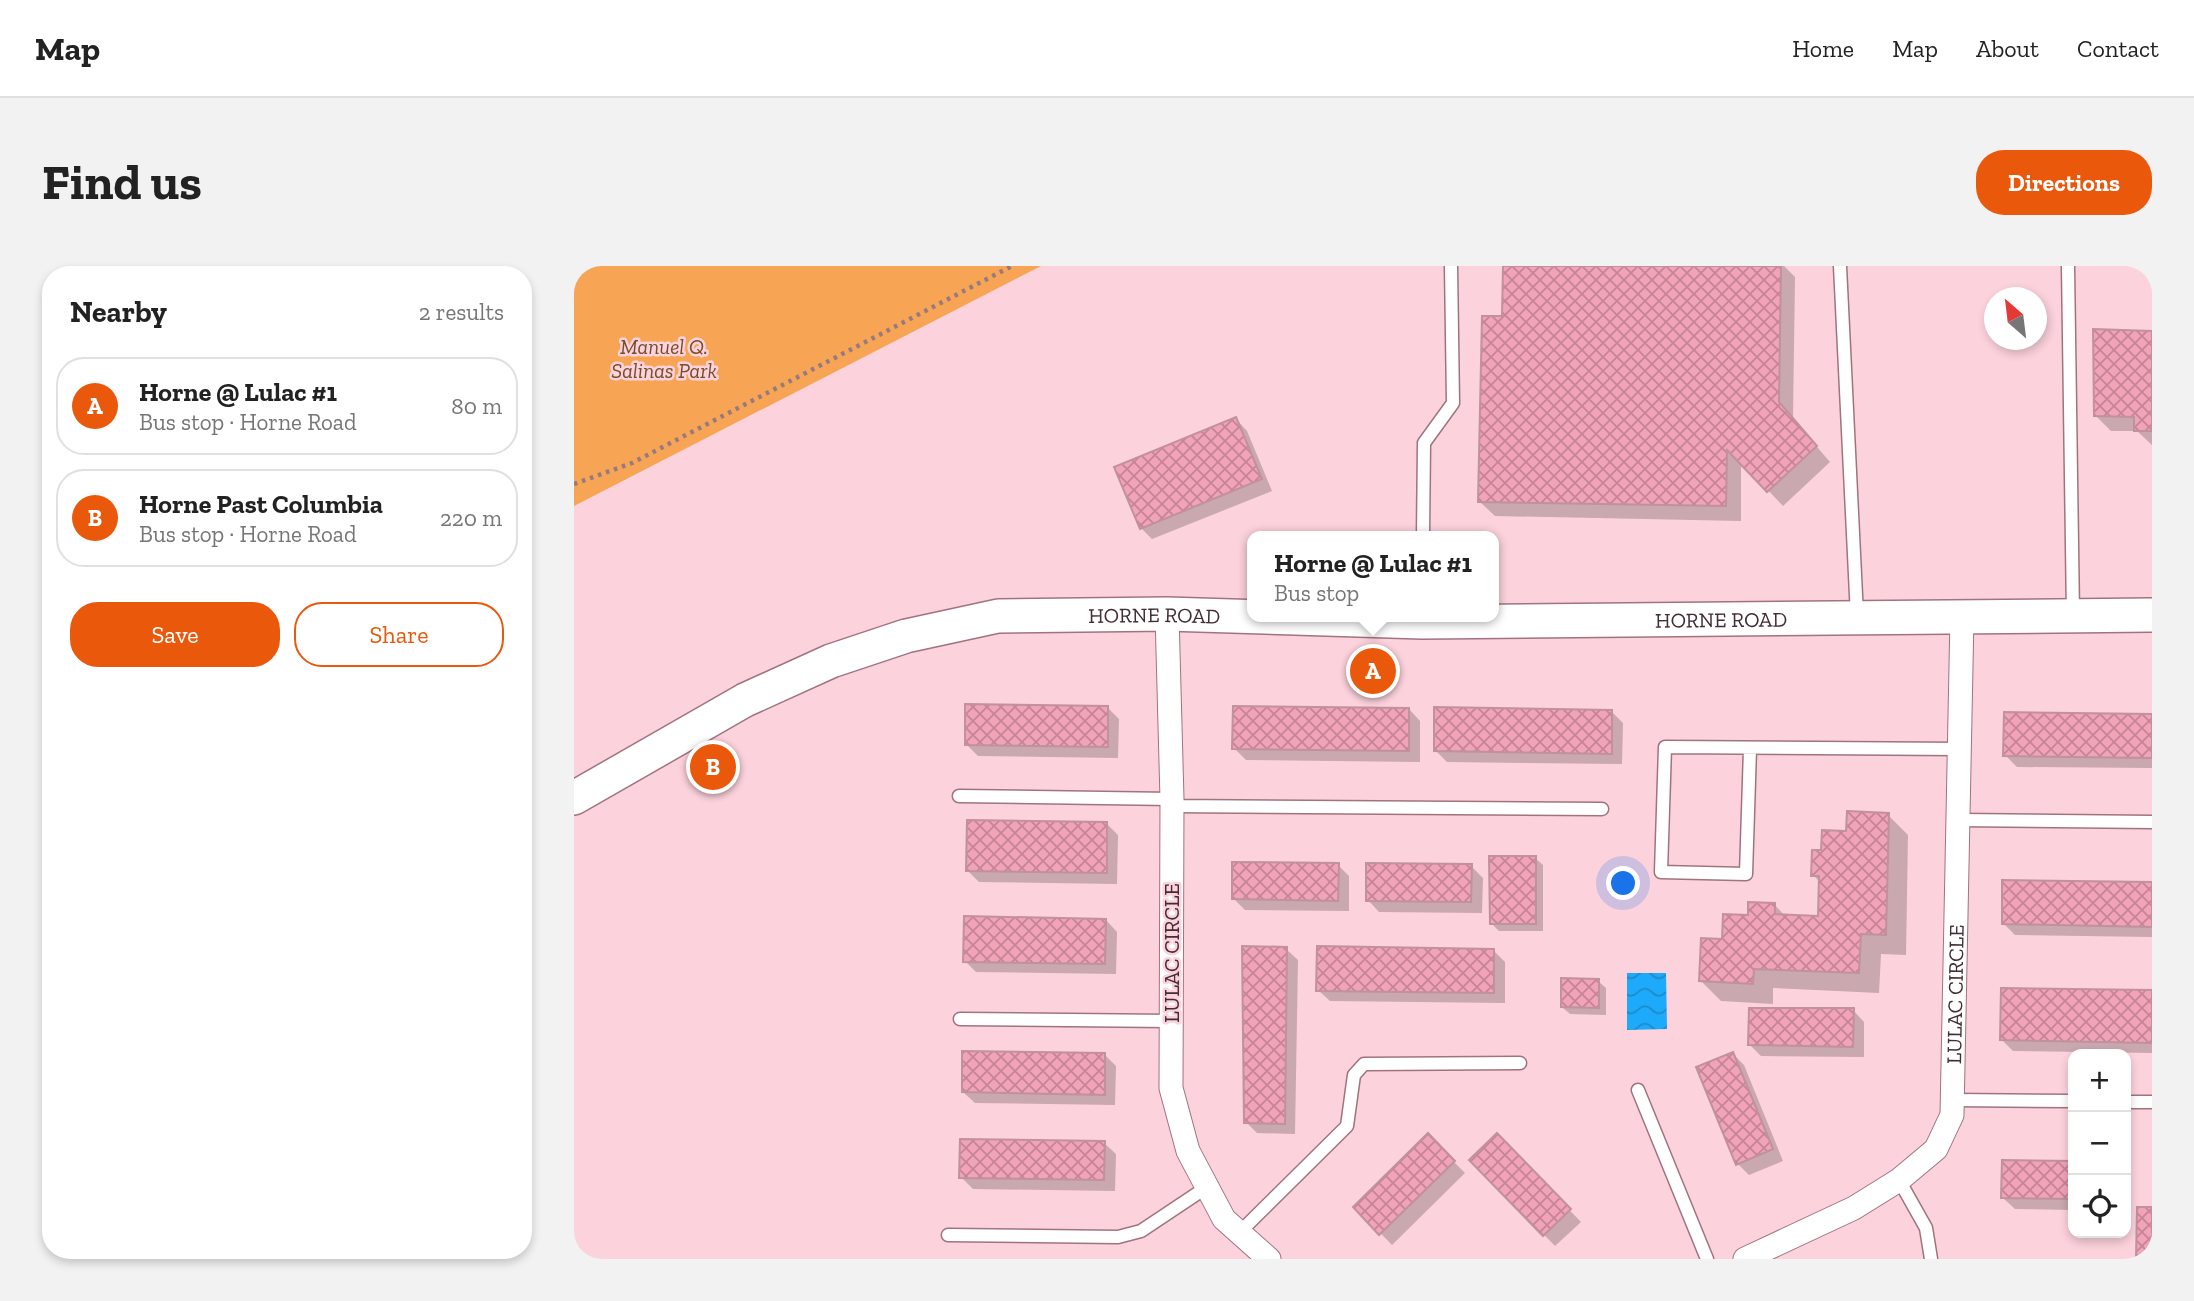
<!DOCTYPE html>
<html lang="en">
<head>
<meta charset="utf-8">
<style>
  :root { --surface:#fff; --page:#f2f2f2; --text:#222; --muted:#767676; --line:#e0e0e0; --accent:#ea580c }
  body { margin:0; font-family:"Zilla Slab",serif; background:var(--page); color:var(--text) }
  .controls { position:absolute; right:21px; bottom:21px; display:grid; overflow:hidden; border-radius:14px; box-shadow:0 4px 10px #0003 }
  .controls button { width:63px; height:63px; display:grid; place-items:center; padding:0; border:0; border-bottom:2px solid var(--line); background:var(--surface); color:var(--text); font:35px sans-serif }
  .compass { position:absolute; left:1410px; top:21px; width:63px; height:63px; border-radius:50%; background:var(--surface); box-shadow:0 4px 10px #0003; rotate:332deg }
  .you { position:absolute; left:1050px; top:618px; width:24px; height:24px; margin:-18px; border:5px solid #fff; border-radius:50%; background:#1a73e8; box-shadow:0 0 0 10px #1a73e833 }
  .badge { display:grid; place-items:center; width:46px; height:46px; border-radius:50%; background:var(--accent); color:#fff; font-size:23px; font-weight:700 }
  .pin { position:absolute; translate:-50% -50%; border:4px solid #fff; box-shadow:0 2px 7px #0006 }
  .popup { position:absolute; left:673px; top:265px; width:252px; height:91px; box-sizing:border-box; display:grid; place-content:center; border-radius:14px; background:var(--surface); filter:drop-shadow(0 2px 5px #0005); font-size:23px; white-space:nowrap; color:var(--muted) }
  .popup b { font-size:26px; color:var(--text) }
  .popup::after { content:''; position:absolute; left:50%; top:100%; margin-left:-14px; border:14px solid transparent; border-top-color:var(--surface) }
  .list { margin:0; padding:0; list-style:none }
  h2 { display:flex; justify-content:space-between; align-items:center; height:91px; margin:0; padding:0 28px; font-size:30px }
  h2 small { font-size:23px; font-weight:400; color:var(--muted) }
  .list li { display:grid; grid-template-columns:46px 1fr auto; gap:21px; align-items:center; box-sizing:border-box; height:98px; margin:0 14px 14px; padding:0 14px; border:2px solid var(--line); border-radius:28px }
  .list b { display:block; font-size:26px; white-space:nowrap }
  .list p { margin:0; font-size:23px; white-space:nowrap; color:var(--muted) }
  .list em { font-size:23px; font-style:normal; color:var(--muted) }
  .actions { display:flex; gap:14px; padding:21px 28px }
  .actions a { flex:1; padding:16px 0; border:2px solid var(--accent); border-radius:28px; text-align:center; font-size:24px; color:var(--accent) }
  .actions .main { background:var(--accent); color:#fff }
  .icon { flex:none; width:38px; height:38px; fill:none; stroke:currentColor; stroke-width:2; stroke-linecap:round; stroke-linejoin:round }
  .map { position:relative; flex:none; width:1578px; height:993px; overflow:hidden; border-radius:28px }
  header { display:flex; align-items:center; gap:42px; box-sizing:border-box; height:98px; padding:0 35px; background:var(--surface); border-bottom:2px solid var(--line) }
  header strong { font-size:33px }
  nav { display:flex; gap:38px; margin-inline-start:auto; font-size:24px }
  .intro { display:flex; align-items:center; justify-content:space-between; box-sizing:border-box; height:168px; padding:0 42px }
  h1 { margin:0; font-size:49px }
  .button { padding:18px 32px; border-radius:28px; background:var(--accent); color:#fff; font-size:24px; font-weight:700 }
  main { display:flex; gap:42px; padding:0 42px }
  aside { flex:1; background:var(--surface); border-radius:28px; box-shadow:0 4px 10px #0003 }
  .map>svg:first-child { display:block }
  .park { fill:#f7a455 }
  .water { fill:url(#water-waves) }
  .shadow { fill:#0003 }
  .building { fill:url(#building-cross-hatch); stroke:#c1919d; stroke-width:2 }
  .lines { fill:none; stroke-linecap:round; stroke-linejoin:round }
  .lane-casing { stroke:#a1737f; stroke-width:15 }
  .street-casing { stroke:#a1737f; stroke-width:25 }
  .secondary-casing { stroke:#a1737f; stroke-width:36 }
  .path { stroke:#977980; stroke-width:4.5; stroke-dasharray:3.5 5; stroke-linecap:butt }
  .lane { stroke:#fff; stroke-width:12 }
  .street { stroke:#fff; stroke-width:23 }
  .secondary { stroke:#fff; stroke-width:33 }
  .labels { text-anchor:middle; dominant-baseline:central; stroke-width:5; stroke-linejoin:round; paint-order:stroke }
  .park-label { font-size:21px; font-style:italic; fill:#764d28; stroke:#fcd2dc }
  .street-label { font-size:21px; fill:#412d32; stroke:#fcd2dc }
</style>
</head>
<body>
<header>
<strong>Map</strong>
<nav><a>Home</a><a>Map</a><a>About</a><a>Contact</a></nav>
</header>
<div class="intro"><h1>Find us</h1><a class="button">Directions</a></div>
<main>
<aside>
<h2>Nearby<small>2 results</small></h2>
<ul class="list">
<li><span class="badge">A</span><div><b>Horne @ Lulac #1</b><p>Bus stop · Horne Road</p></div><em>80 m</em></li>
<li><span class="badge">B</span><div><b>Horne Past Columbia</b><p>Bus stop · Horne Road</p></div><em>220 m</em></li>
</ul>
<div class="actions"><a class="main">Save</a><a>Share</a></div>
</aside>
<div class="map">
<svg width="1578" height="993" viewBox="0 0 1578 993">
  <defs>
    <pattern id="water-waves" width="16" height="10" patternUnits="userSpaceOnUse" patternTransform="scale(1.75)"><rect width="16" height="10" fill="#1daafb"/><path d="M0 5q4-4 8 0t8 0" fill="none" stroke="#1b8bcc"/></pattern>
    <pattern id="building-cross-hatch" width="8" height="8" patternUnits="userSpaceOnUse" patternTransform="scale(1.75)"><rect width="8" height="8" fill="#f1a3b8"/><path d="M0 0l8 8M0 8l8-8" fill="none" stroke="#c58596"/></pattern>
  </defs>
  <rect width="100%" height="100%" fill="#fcd2dc"/>
  <path class="park" d="M0,0h467l-467,240z"/>
  <path class="water" d="M1053,707h39l1,56 -40,1z"/>
  <path class="shadow" d="M931,0h279l11,11 -2,142 37,43 -47,44 -42,-44v59l-246,-5 -15,-14 24,-185z
    M1521,65l57,1v113l-15,-14h-26l-15,-15z
    M662,153l11,12 25,60 -120,48 -11,-11z
    M533,441l12,12 -1,39 -140,-2 -11,-11z
    M835,443l11,12v41l-174,-2 -12,-12z
    M1037,445l12,12 -1,41 -175,-2 -12,-12z
    M1432,448l146,2v52l-135,-1 -12,-12z
    M1314,549l20,20 -2,120 -25,-1 -2,39 -106,-5v16l-52,-3 -21,-21 24,-39 26,-25 25,-11 11,12 33,1 2,-35 -8,-8 10,-23 24,-19z
    M533,558l11,11 -1,49 -138,-2 -11,-11z
    M961,592l8,7v66h-44l-7,-7z
    M764,599l11,11v35l-104,-1 -11,-11z
    M897,600l12,12 -1,35 -103,-1 -11,-12z
    M1430,615l148,3v53l-137,-2 -11,-11z
    M532,654l11,12 -1,42 -140,-2 -11,-11z
    M712,683l12,11 -3,174 -38,-1 -11,-11z
    M920,685l11,11v41l-175,-2 -12,-11z
    M1024,715l8,7v27l-36,-1 -8,-7z
    M1429,724l149,2v61l-139,-2 -11,-11z
    M1279,744l11,12v35l-103,-1 -11,-11z
    M530,788l12,12 -1,39 -140,-2 -12,-11z
    M1159,788l11,11 39,96 -34,14 -11,-11z
    M923,869l84,87 -26,24 -84,-86z
    M854,870l37,37 -73,72 -37,-38z
    M530,877l12,11 -1,37 -142,-2 -12,-12z
    M1430,896l69,1v47l-58,-1 -12,-11z"/>
  <path class="building" d="M929,0h278l-2,136 38,44 -50,46 -40,-42 -1,56 -248,-4 4,-186h20z
    M1519,63l59,2v100h-18v-14l-40,-1z
    M662,151l26,62 -122,50 -26,-62z
    M391,438l143,2v41l-143,-2z
    M659,440l176,2v43l-177,-2z
    M860,441l178,3v44l-178,-3z
    M1430,446l148,2v44l-149,-2z
    M1273,545l42,2 -3,122 -25,-1 -2,39 -105,-4 -1,15 -54,-3 2,-43 21,1 1,-25 25,1v-13l27,1v11l43,2 1,-40h-8l1,-26h9l1,-20 24,1z
    M393,554l140,2v51l-141,-2z
    M915,590h47v68h-46z
    M658,596l107,1 -1,38 -106,-2z
    M792,597l106,1 -1,38 -105,-1z
    M1428,614l150,2v45l-150,-3z
    M390,650l142,3 -1,45 -142,-2z
    M668,680l45,1 -2,177 -41,-1z
    M743,680l177,3v44l-178,-2z
    M987,712l38,1v29l-38,-1z
    M1427,722l151,2v53l-152,-3z
    M1175,742h105l-1,39 -105,-2z
    M388,785l143,2v42l-143,-3z
    M1159,786l40,97 -37,16 -40,-98z
    M854,867l27,28 -76,74 -26,-28z
    M923,867l74,76 -28,27 -74,-76z
    M386,873l145,2 -1,39 -145,-2z
    M1428,894l71,1v38l-72,-1z
    M1563,941h15v52h-16z"/>
  <g class="lines">
    <defs>
      <path id="lane" d="M1266,0l17,350
        M1494,0l5,349
        M849,270l1,-93 29,-40 -2,-137
        M1176,483l-4,125 -85,-2 4,-125 295,2
        M385,530l213,3
        M597,540l431,3
        M1384,554l194,2
        M386,753l211,2
        M1064,824l69,169
        M1378,834l121,1
        M1552,836h26
        M1325,914l27,48 5,31
        M665,967l108,-107 7,-51 10,-11 156,-1
        M374,969l170,2 23,-6 66,-44"/>
      <g id="street">
        <path d="M593,348l5,185 -1,289 17,63 36,68 45,40"/>
        <path id="s1" d="M1171,993l109,-51 45,-28 37,-31 16,-34 10,-499"/>
      </g>
      <g id="secondary">
        <path id="s2" d="M0,532l171,-98 86,-39 75,-25 92,-20 169,-2 255,8 730,-7"/>
      </g>
    </defs>
    <use href="#lane" class="lane-casing"/>
    <use href="#street" class="street-casing"/>
    <use href="#secondary" class="secondary-casing"/>
    <path class="path" d="M0,218l58,-21 380,-197"/>
    <use href="#lane" class="lane"/>
    <use href="#street" class="street"/>
    <use href="#secondary" class="secondary"/>
  </g>
  <g class="labels">
    <g class="park-label">
      <text x="90" y="80">Manuel Q.<tspan x="90" dy="24">Salinas Park</tspan></text>
    </g>
    <g class="street-label">
      <text stroke="none"><textPath href="#s2" startOffset="621">HORNE ROAD</textPath></text>
      <text stroke="none"><textPath href="#s2" startOffset="1188">HORNE ROAD</textPath></text>
      <text transform="translate(597 687) rotate(-90)">LULAC CIRCLE</text>
      <text stroke="none"><textPath href="#s1" startOffset="380">LULAC CIRCLE</textPath></text>
    </g>
  </g>
</svg>
<div class="controls">
<button>+</button>
<button>−</button>
<button><svg class="icon" aria-label="locate" viewBox="0 0 24 24"><circle cx="12" cy="12" r="6"/><path d="M12 2v4M12 18v4M2 12h4M18 12h4"/></svg></button>
</div>
<svg class="compass" viewBox="-18 -18 36 36"><path d="M0-13l5 13h-10z" fill="#e53935"/><path d="M0 13l5-13h-10z" fill="#767676"/></svg>
<div class="you"></div>
<div class="pin badge" style="left:799px;top:405px">A</div>
<div class="popup"><b>Horne @ Lulac #1</b>Bus stop</div>
<div class="pin badge" style="left:139px;top:501px">B</div>
</div>
</main>
</body>
</html>
